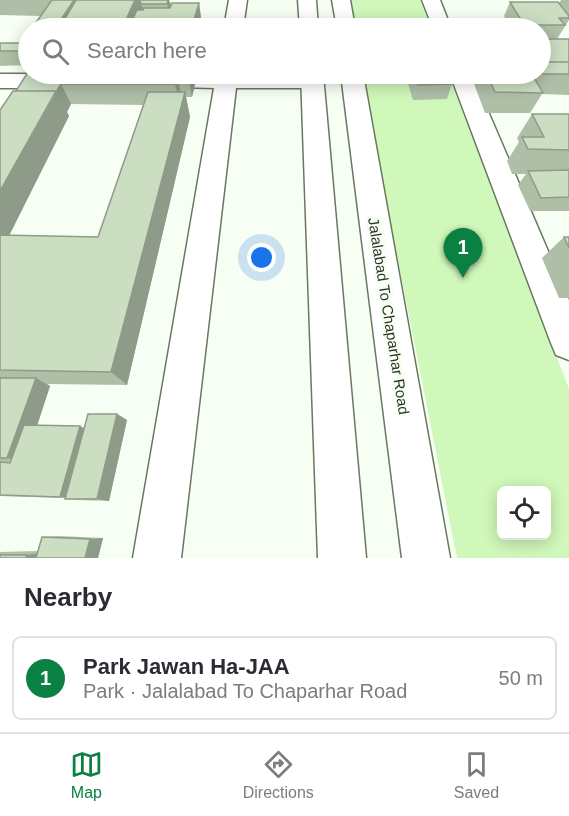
<!DOCTYPE html>
<html lang="en">
<head>
<meta charset="utf-8">
<style>
  :root { --surface:#fff; --page:#f2f2f3; --text:#2b2b33; --muted:#7c7c81; --line:#e1e1e2; --accent:#0b8043 }
  body { margin:0; font-family:Arial,sans-serif; background:var(--page); color:var(--text) }
  .controls { position:absolute; right:18px; bottom:18px; display:grid; overflow:hidden; border-radius:9px; box-shadow:0 3px 15px #0003 }
  .controls button { width:54px; height:54px; display:grid; place-items:center; padding:0; border:0; border-bottom:2px solid var(--line); background:var(--surface); color:var(--text); font:30px sans-serif }
  .you { position:absolute; left:262px; top:258px; width:21px; height:21px; margin:-15px; border:4px solid #fff; border-radius:50%; background:#1a73e8; box-shadow:0 0 0 9px #1a73e833 }
  .badge { display:grid; place-items:center; width:39px; height:39px; border-radius:50%; background:var(--accent); color:#fff; font-size:20px; font-weight:700 }
  .pin { position:absolute; translate:-50% -50px; filter:drop-shadow(0 2px 3px #0008) }
  .pin::after { content:''; position:absolute; top:32px; width:21px; height:18px; background:inherit; clip-path:polygon(0 0,100% 0,50% 100%) }
  .list { margin:0; padding:0; list-style:none }
  h2 { display:flex; justify-content:space-between; align-items:center; height:78px; margin:0; padding:0 24px; font-size:26px }
  h2 small { font-size:20px; font-weight:400; color:var(--muted) }
  .list li { display:grid; grid-template-columns:39px 1fr auto; gap:18px; align-items:center; box-sizing:border-box; height:84px; margin:0 12px 12px; padding:0 12px; border:2px solid var(--line); border-radius:9px }
  .list b { display:block; font-size:22px; white-space:nowrap }
  .list p { margin:0; font-size:20px; white-space:nowrap; color:var(--muted) }
  .list em { font-size:20px; font-style:normal; color:var(--muted) }
  .icon { flex:none; width:33px; height:33px; fill:none; stroke:currentColor; stroke-width:2; stroke-linecap:round; stroke-linejoin:round }
  .map { position:relative; flex:none; width:569px; height:558px; overflow:hidden }
  .search { position:absolute; background:var(--surface); box-shadow:0 3px 15px #0003; left:18px; right:18px; top:18px; height:66px; display:flex; align-items:center; gap:15px; box-sizing:border-box; padding:0 21px; border-radius:33px; color:var(--muted); font-size:22px }
  .sheet { height:174px; background:var(--surface) }
  nav { display:flex; justify-content:space-around; align-items:center; box-sizing:border-box; height:84px; border-top:2px solid var(--line); background:var(--surface); font-size:16px; color:var(--muted) }
  nav a { display:grid; justify-items:center; gap:3px }
  nav .on { color:var(--accent) }
  .map>svg:first-child { display:block }
  .green { fill:#d0f8ba; fill-rule:evenodd }
  .lines { fill:none; stroke-linecap:round; stroke-linejoin:round }
  .minor-casing { stroke:#697960; stroke-width:3 }
  .primary-casing { stroke:#697960; stroke-width:3 }
  .minor { fill:#fff; fill-rule:evenodd }
  .primary { fill:#fff; fill-rule:evenodd }
  .wall { fill:#afbfa7; fill-rule:evenodd }
  .shaded-wall { fill:#8e9b88 }
  .building { fill:#cbdec2; stroke:#8e9b88; stroke-width:1.5 }
  .labels { text-anchor:middle; dominant-baseline:central; stroke-width:6; stroke-linejoin:round; paint-order:stroke }
  .street-label { font-size:15px; fill:#2b3227; stroke:#f7fef3 }
</style>
</head>
<body>
<div class="map">
<svg width="569" height="558" viewBox="0 0 569 558">
  <rect width="100%" height="100%" fill="#f7fef3"/>
  <path class="green" d="M347,0h73l11,28h-79z
    M361,74h87l121,315v169h-112zM502,490h44v46h-44z"/>
  <g class="lines">
    <defs>
      <path id="minor" d="M229,0h18l-4,28h-19z
        M422,0h18l11,28h-18z
        M0,74h67l8,2 3,5 -3,5 -8,2h-67z
        M149,74h163l8,2 3,5 -3,5 -8,2h-76l-55,470h-48l81,-470 -73,-2 -3,-5 3,-5z
        M450,74h22l97,226v60l-13,-5 -5,-12z"/>
      <path id="primary" d="M298,0h18l2,28h-18z
        M332,0h18l5,28h-18z
        M301,74h22l43,484h-48z
        M341,74h22l87,484h-48z"/>
    </defs>
    <use href="#minor" class="minor-casing"/>
    <use href="#primary" class="primary-casing"/>
    <use href="#minor" class="minor"/>
    <use href="#primary" class="primary"/>
  </g>
  <path class="wall" d="M0,0h169l2,5 -1,3 29,-5 2,15 -3,10h-161l-2,-4 6,-8 -41,-1z
    M561,0h8v15l-10,-12z
    M510,2l59,14v4l-12,19h12v56l-27,-1 -12,19h-45l-12,-32 3,-7h64v-46h-29l-7,-12z
    M28,35v30l-28,1v-23h22z
    M28,72l165,2 2,10 -3,13h-6l4,20 -63,268 -80,-1 3,2 -13,40 47,2 33,-14 10,6 -18,81 -30,-1 -14,-2 -65,-2v-34l10,1v-1h-10v-352l16,-19zM71,104l72,1 -45,132 -89,-2 60,-119 -2,-4z
    M405,74h43l4,10 -5,15 -34,1z
    M532,114h37v97h-39l-12,-26 8,-11h-14l-5,-13 12,-19 -2,-4z
    M564,237h5v61h-10l-17,-40z
    M59,536l44,2 -5,20h-98v-6l38,-1 4,-14z"/>
  <path class="shaded-wall" d="M74,0h18l-29,22 2,6h-5l-2,-4z
    M135,0h5l4,12 -15,15v1h-2l-2,-6z
    M168,0h1l2,5 -2,6 -2,-7z
    M199,3l2,15 -3,10h-6z
    M189,74h4l2,10 -3,13 -4,-21z
    M177,76l5,21 -2,8 -5,-21z
    M61,84l10,20 -4,8 2,4 -69,138v-63z
    M185,92l5,25 -63,268 -16,-13z
    M36,378l14,8 -25,76 -18,-4z
    M117,414l10,6 -18,81 -12,-2z
    M80,426l12,6 -17,66 -15,-1z
    M103,538l-5,20h-13l5,-19z
    M51,551l-2,7h-23l1,-3z"/>
  <path class="building" d="M52,0h22l-16,24h-23z
    M76,0h59l-10,22h-62z
    M140,0h28l-1,4h-26z
    M510,2h48l11,14v2h-10l6,7h-41z
    M172,3h27l-7,24h-63l8,-17h6l1,-2h26z
    M400,26h29l1,2h-29z
    M28,35v16h-28v-8h22z
    M540,39h29v23h-21l-8,-13z
    M540,62h29v12h-29z
    M28,72v2h161l-1,2h-11l-2,8h-114l-5,8v-1h-40z
    M414,74h34l4,10 -34,1z
    M487,74h45l11,19 -48,-1z
    M13,91h43l-56,100v-81z
    M148,92h37l-74,280 -111,-2v-135l98,2z
    M532,114h37v36l-41,-1 -6,-12h22z
    M569,170v27l-28,1 -13,-27z
    M564,237h5v11z
    M0,378h36l-29,80h-7z
    M88,414h29l-20,85h-32z
    M24,425l56,1 -20,71 -60,-2v-33l10,1z
    M42,537l48,2 -5,19h-49z
    M0,555h27l-1,3h-26z"/>
  <g class="labels">
    <g class="street-label">
      <text transform="translate(389 316) rotate(81)">Jalalabad To Chaparhar Road</text>
    </g>
  </g>
</svg>
<div class="controls">
<button><svg class="icon" aria-label="locate" viewBox="0 0 24 24"><circle cx="12" cy="12" r="6"/><path d="M12 2v4M12 18v4M2 12h4M18 12h4"/></svg></button>
</div>
<div class="you"></div>
<div class="pin badge" style="left:463px;top:278px">1</div>
<div class="search"><svg class="icon" aria-label="search" viewBox="0 0 24 24"><circle cx="10" cy="10" r="6"/><path d="M15 15l6 6"/></svg>Search here</div>
</div>
<section class="sheet">
<h2>Nearby<small></small></h2>
<ul class="list">
<li><span class="badge">1</span><div><b>Park Jawan Ha-JAA</b><p>Park · Jalalabad To Chaparhar Road</p></div><em>50 m</em></li>
</ul>
</section>
<nav>
<a class="on"><svg class="icon" aria-label="map" viewBox="0 0 24 24"><path d="M3 6l6-2 6 2 6-2v14l-6 2-6-2-6 2zM9 4v14M15 6v14"/></svg>Map</a>
<a><svg class="icon" aria-label="directions" viewBox="0 0 24 24"><path d="M12 3l9 9-9 9-9-9zM9 14v-3h6M13 9l2 2-2 2"/></svg>Directions</a>
<a><svg class="icon" aria-label="saved" viewBox="0 0 24 24"><path d="M7 4h10v16l-5-4-5 4z"/></svg>Saved</a>
</nav>
</body>
</html>
